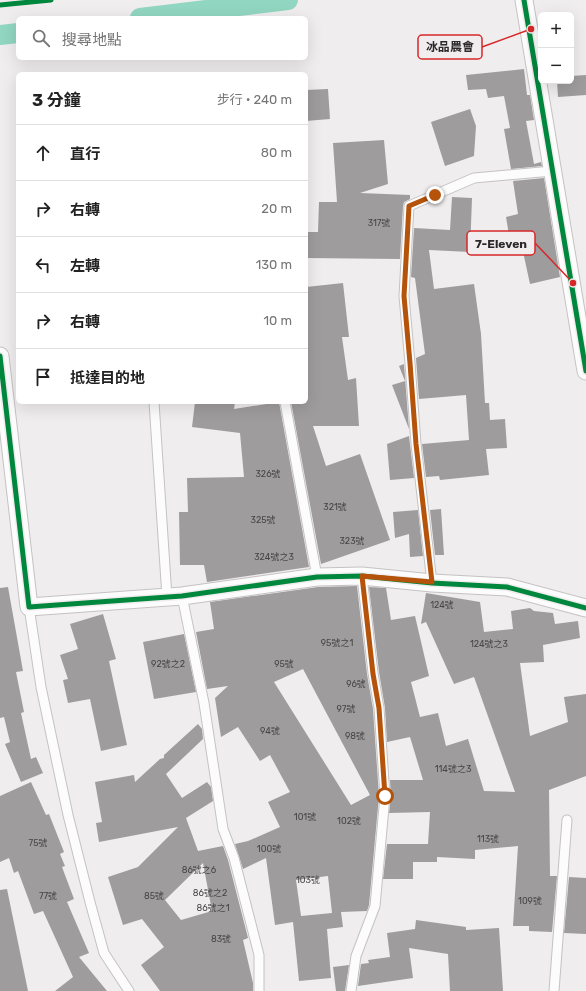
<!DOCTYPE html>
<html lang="zh-TW">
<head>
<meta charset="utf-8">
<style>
  :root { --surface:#fff; --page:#f6f6f6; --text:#222; --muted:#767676; --line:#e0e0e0 }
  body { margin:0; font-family:Rubik,"Noto Sans TC",sans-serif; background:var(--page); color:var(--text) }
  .controls { position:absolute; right:12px; top:12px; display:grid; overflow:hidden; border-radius:6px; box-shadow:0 4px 16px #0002 }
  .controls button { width:36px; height:36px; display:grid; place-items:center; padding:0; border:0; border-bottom:1px solid var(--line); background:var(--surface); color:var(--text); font:20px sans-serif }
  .stop { position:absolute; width:12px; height:12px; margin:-9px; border:3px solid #b45309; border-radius:50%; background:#fff }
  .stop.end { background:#b45309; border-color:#fff; box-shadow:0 1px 4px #0008 }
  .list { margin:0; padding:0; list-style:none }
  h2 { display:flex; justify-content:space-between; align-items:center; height:52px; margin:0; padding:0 16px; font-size:17px }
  h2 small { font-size:13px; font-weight:400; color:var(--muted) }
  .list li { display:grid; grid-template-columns:26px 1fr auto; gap:12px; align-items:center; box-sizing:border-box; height:56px; padding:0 16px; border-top:1px solid var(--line) }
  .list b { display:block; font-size:15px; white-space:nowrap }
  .list em { font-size:13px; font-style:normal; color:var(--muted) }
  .icon { flex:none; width:22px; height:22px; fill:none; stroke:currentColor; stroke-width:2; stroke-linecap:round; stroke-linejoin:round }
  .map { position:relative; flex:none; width:586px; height:991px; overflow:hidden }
  .search { position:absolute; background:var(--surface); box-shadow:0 4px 16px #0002; left:16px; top:16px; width:292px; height:44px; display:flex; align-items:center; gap:10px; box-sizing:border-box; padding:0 14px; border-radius:6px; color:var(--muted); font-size:15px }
  .panel { position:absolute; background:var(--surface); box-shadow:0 4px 16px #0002; left:16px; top:72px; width:292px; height:332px; border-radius:6px }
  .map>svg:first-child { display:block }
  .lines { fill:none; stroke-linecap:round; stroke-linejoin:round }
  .canal { stroke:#91d6c0; stroke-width:20 }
  .building { fill:#9e9c9d; fill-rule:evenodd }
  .service-casing { stroke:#c4c2c3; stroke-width:11 }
  .minor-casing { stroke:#c4c2c3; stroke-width:19 }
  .service { stroke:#fdfcfc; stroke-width:9 }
  .minor { stroke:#fdfcfc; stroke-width:17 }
  .cycleway-casing { stroke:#f1ecee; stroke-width:8 }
  .cycleway { stroke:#00873e; stroke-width:5 }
  .route { stroke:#b45309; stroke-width:5 }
  .labels { text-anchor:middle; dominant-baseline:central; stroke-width:4; stroke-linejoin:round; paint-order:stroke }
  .number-label { font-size:9px; fill:#474546 }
  .leader { fill:none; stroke:#d62828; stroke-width:1.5 }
  .callout-dot { fill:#d62828; stroke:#f1ecee; stroke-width:1.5 }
  .callout { fill:#f1ecee; stroke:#d62828; stroke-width:1.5 }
  .callout-label { font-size:12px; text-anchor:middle; font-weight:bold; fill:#2a2829 }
</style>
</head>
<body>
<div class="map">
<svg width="586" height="991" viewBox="0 0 586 991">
  <rect width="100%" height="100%" fill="#f0edee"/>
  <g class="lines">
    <path class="canal" d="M140,18l148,-18
      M0,35l18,-2"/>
  </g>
  <path class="building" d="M524,69l3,26h3l4,25 -8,1 8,43 7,-2 1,4 -31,3 -7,-40 6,-1 -6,-32 -16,2 -2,-9 -18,1 -2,-15z
    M586,75v20l-28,2 -1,-16h14v-5z
    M328,89l2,30 -24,2v-31z
    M470,109l6,17 -2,30 -29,10 -14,-44z
    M384,140l4,44 -28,9 50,2v4l-6,3 -1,4 -3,53 -94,-1v-26h12l1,-30h18l-4,-59z
    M544,178l16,99 -30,7 -11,-51 -10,2 -3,-18 12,-3 -5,-33z
    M452,197l20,1 -2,54 -41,-2 5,39 40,-5 7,50 4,69h4l1,17 15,-1 2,29 -21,1 3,26 -49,5 -1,-4 -13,1 -4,-33 47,-4 -3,-45 -47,4 -3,-41 9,-4 -10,-76 -4,-1 3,-49 36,2z
    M343,283l6,54h-7l6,43 8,-2 3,48h-46l13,40 34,-12 30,86 -69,24 -30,-162h15v-115z
    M404,364l5,65 -17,-44 13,-4 -6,-15z
    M195,402h40l-1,7 45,-7 30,165 -102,15 -3,-17h-24l-1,-53h9l-1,-34 57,-1 -4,-44 -48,-6z
    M409,436l5,42 -24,2 -3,-36z
    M441,509l3,46h-9l-5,-45z
    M418,510l5,46 -13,1 -1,-23 -14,4 -2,-26z
    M357,586l10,88 6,35 6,87 -10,109 -2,6 -26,1 2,15 -16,2 4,49 -32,3 -6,-59 -18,3 -9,-67 -23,11 -8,-25 13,-3 32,-14 -12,-25 22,-10 -20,-37 -10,6 -22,-34 -17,10 -6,-39 13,-12 -21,3 -11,-57 18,-3 -4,-27 108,-15zM303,669l67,126 -19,10 -77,-123zM328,876l4,37 -31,3 -5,-36z
    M8,587l15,84 -7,1 8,40 -3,1 10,46 5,-2 7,16 -22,9 -16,-38 5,-2 -6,-25 -4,1v-130z
    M369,587l17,1 5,32 24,-4 14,60 -18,6 9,35 18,-4 8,33 22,-7 16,52 31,1 -41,-115 -20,7 -28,-62 -5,2 5,-31 54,9 4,30 29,-3 -2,-18 19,-3 4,3 19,2 2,11 23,-3 2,17 -37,7 1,17 -24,1 10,73 38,-14 -4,-25 22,-3v82l-37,14 1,86h7l-5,56 -23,-1v-5h-16l5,-80 -43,4v9l-38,-2v5h-24v17h-30l4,-35h41l2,-32 -41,1 2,-16 -1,-17h33l-13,-43 -23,5 -2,-34 -6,-36z
    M103,614l13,45 -7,2 18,84 -26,6 -11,-52 -22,4 -5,-23 5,-1 -8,-24 18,-6 -8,-25z
    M184,634l12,58 -42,7 -11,-57z
    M198,724l4,5 1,10 -37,35 16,24 25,-16 4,5 2,14 -27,17 12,33 25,-5 5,14 20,78 -5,2 10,43v8h-93l-19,-26 23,-18 -22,-28 -19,6 -15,-48 30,-10 40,-40 -79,15 -3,-19 6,-1 -7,-40 39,-7 1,7 25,-23 4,-1v-3zM203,863l9,48 -31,9 -16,-20z
    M31,782l15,33 3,-1 15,38 -4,2 5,12 -3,1 12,32 -7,3 22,51 -10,4 28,34h-52l18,-14 -30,-66 -9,3 -16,-43 -4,2 -5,-15 -9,4v-66z
    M569,877l17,1v56l-22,-1z
    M7,889l21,102h-28v-101z
    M416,920l50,7v3l33,-2 4,63h-53l-2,-37 -39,-6 4,30 -55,8 3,-22 8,-1 -1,-3 22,-3 -3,-24 28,-4z
    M349,965l-4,26h-9l-3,-24z"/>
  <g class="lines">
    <defs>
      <path id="service" d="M154,402l13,195
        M285,402l32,175
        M432,583l-16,-139 -6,-81 -6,-67 5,-90 65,-28 78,-7
        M182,596l22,107 19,126 11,29 25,97v36
        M29,607l12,80 27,128 22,87 14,51 25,38
        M351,991l5,-35 19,-50 10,-110 -6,-88 -6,-35 -11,-97
        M554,991l13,-171"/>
      <path id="minor" d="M524,0l62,371
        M0,356l29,251 153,-11 135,-19 45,-1 70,7 75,4 79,21"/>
    </defs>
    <use href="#service" class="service-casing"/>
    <use href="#minor" class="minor-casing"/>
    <use href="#service" class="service"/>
    <use href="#minor" class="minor"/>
    <defs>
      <path id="cycleway" d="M524,0l62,371
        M0,5l51,-5
        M0,356l29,251 153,-11 135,-19 45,-1 70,7 75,4 79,21"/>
    </defs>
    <use href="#cycleway" class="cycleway-casing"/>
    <use href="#cycleway" class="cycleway"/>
  </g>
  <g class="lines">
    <path class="route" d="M385,796l-6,-88 -6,-34 -11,-98 70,6 -16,-138 -6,-81 -6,-67 5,-90 26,-11"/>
  </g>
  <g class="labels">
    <g class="number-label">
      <text x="379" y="223">317號</text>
      <text x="268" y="474">326號</text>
      <text x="335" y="507">321號</text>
      <text x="263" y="520">325號</text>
      <text x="352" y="541">323號</text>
      <text x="274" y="557">324號之3</text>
      <text x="442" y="605">124號</text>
      <text x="337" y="643">95號之1</text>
      <text x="489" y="644">124號之3</text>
      <text x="168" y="664">92號之2</text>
      <text x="284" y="664">95號</text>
      <text x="356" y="684">96號</text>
      <text x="346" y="709">97號</text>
      <text x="270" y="731">94號</text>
      <text x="355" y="736">98號</text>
      <text x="453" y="769">114號之3</text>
      <text x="305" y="817">101號</text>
      <text x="349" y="821">102號</text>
      <text x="488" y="839">113號</text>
      <text x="38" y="843">75號</text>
      <text x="269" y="849">100號</text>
      <text x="199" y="870">86號之6</text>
      <text x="308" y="880">103號</text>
      <text x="210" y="893">86號之2</text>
      <text x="48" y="896">77號</text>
      <text x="154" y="896">85號</text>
      <text x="530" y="901">109號</text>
      <text x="213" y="908">86號之1</text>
      <text x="221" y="939">83號</text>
    </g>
  </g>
  <path class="leader" d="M531 29L482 47M573 283L535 243"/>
  <g class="callout-dot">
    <circle cx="531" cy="29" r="4"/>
    <circle cx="573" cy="283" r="4"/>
  </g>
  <g class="callout">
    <rect x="418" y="35" width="64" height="24" rx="4"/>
    <rect x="467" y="231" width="68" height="24" rx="4"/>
  </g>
  <g class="callout-label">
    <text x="450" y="51">冰品農會</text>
    <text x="501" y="248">7-Eleven</text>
  </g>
</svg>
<div class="controls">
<button>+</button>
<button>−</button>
</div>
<div class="stop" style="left:385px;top:796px"></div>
<div class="stop end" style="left:435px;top:195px"></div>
<div class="search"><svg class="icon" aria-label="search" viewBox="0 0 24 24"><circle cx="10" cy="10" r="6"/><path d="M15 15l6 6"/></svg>搜尋地點</div>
<section class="panel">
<h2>3 分鐘<small>步行 · 240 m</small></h2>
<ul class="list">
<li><svg class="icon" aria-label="ahead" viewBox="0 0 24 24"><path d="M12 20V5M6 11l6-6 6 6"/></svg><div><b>直行</b></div><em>80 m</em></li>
<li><svg class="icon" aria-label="right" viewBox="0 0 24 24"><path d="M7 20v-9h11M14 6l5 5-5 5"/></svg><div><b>右轉</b></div><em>20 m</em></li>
<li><svg class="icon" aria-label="left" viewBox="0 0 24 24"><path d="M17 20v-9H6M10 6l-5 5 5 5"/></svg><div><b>左轉</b></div><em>130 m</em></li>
<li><svg class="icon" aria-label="right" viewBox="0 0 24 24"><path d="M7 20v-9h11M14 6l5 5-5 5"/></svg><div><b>右轉</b></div><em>10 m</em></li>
<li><svg class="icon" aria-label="arrive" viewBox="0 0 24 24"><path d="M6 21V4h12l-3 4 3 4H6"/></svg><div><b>抵達目的地</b></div></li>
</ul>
</section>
</div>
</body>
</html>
